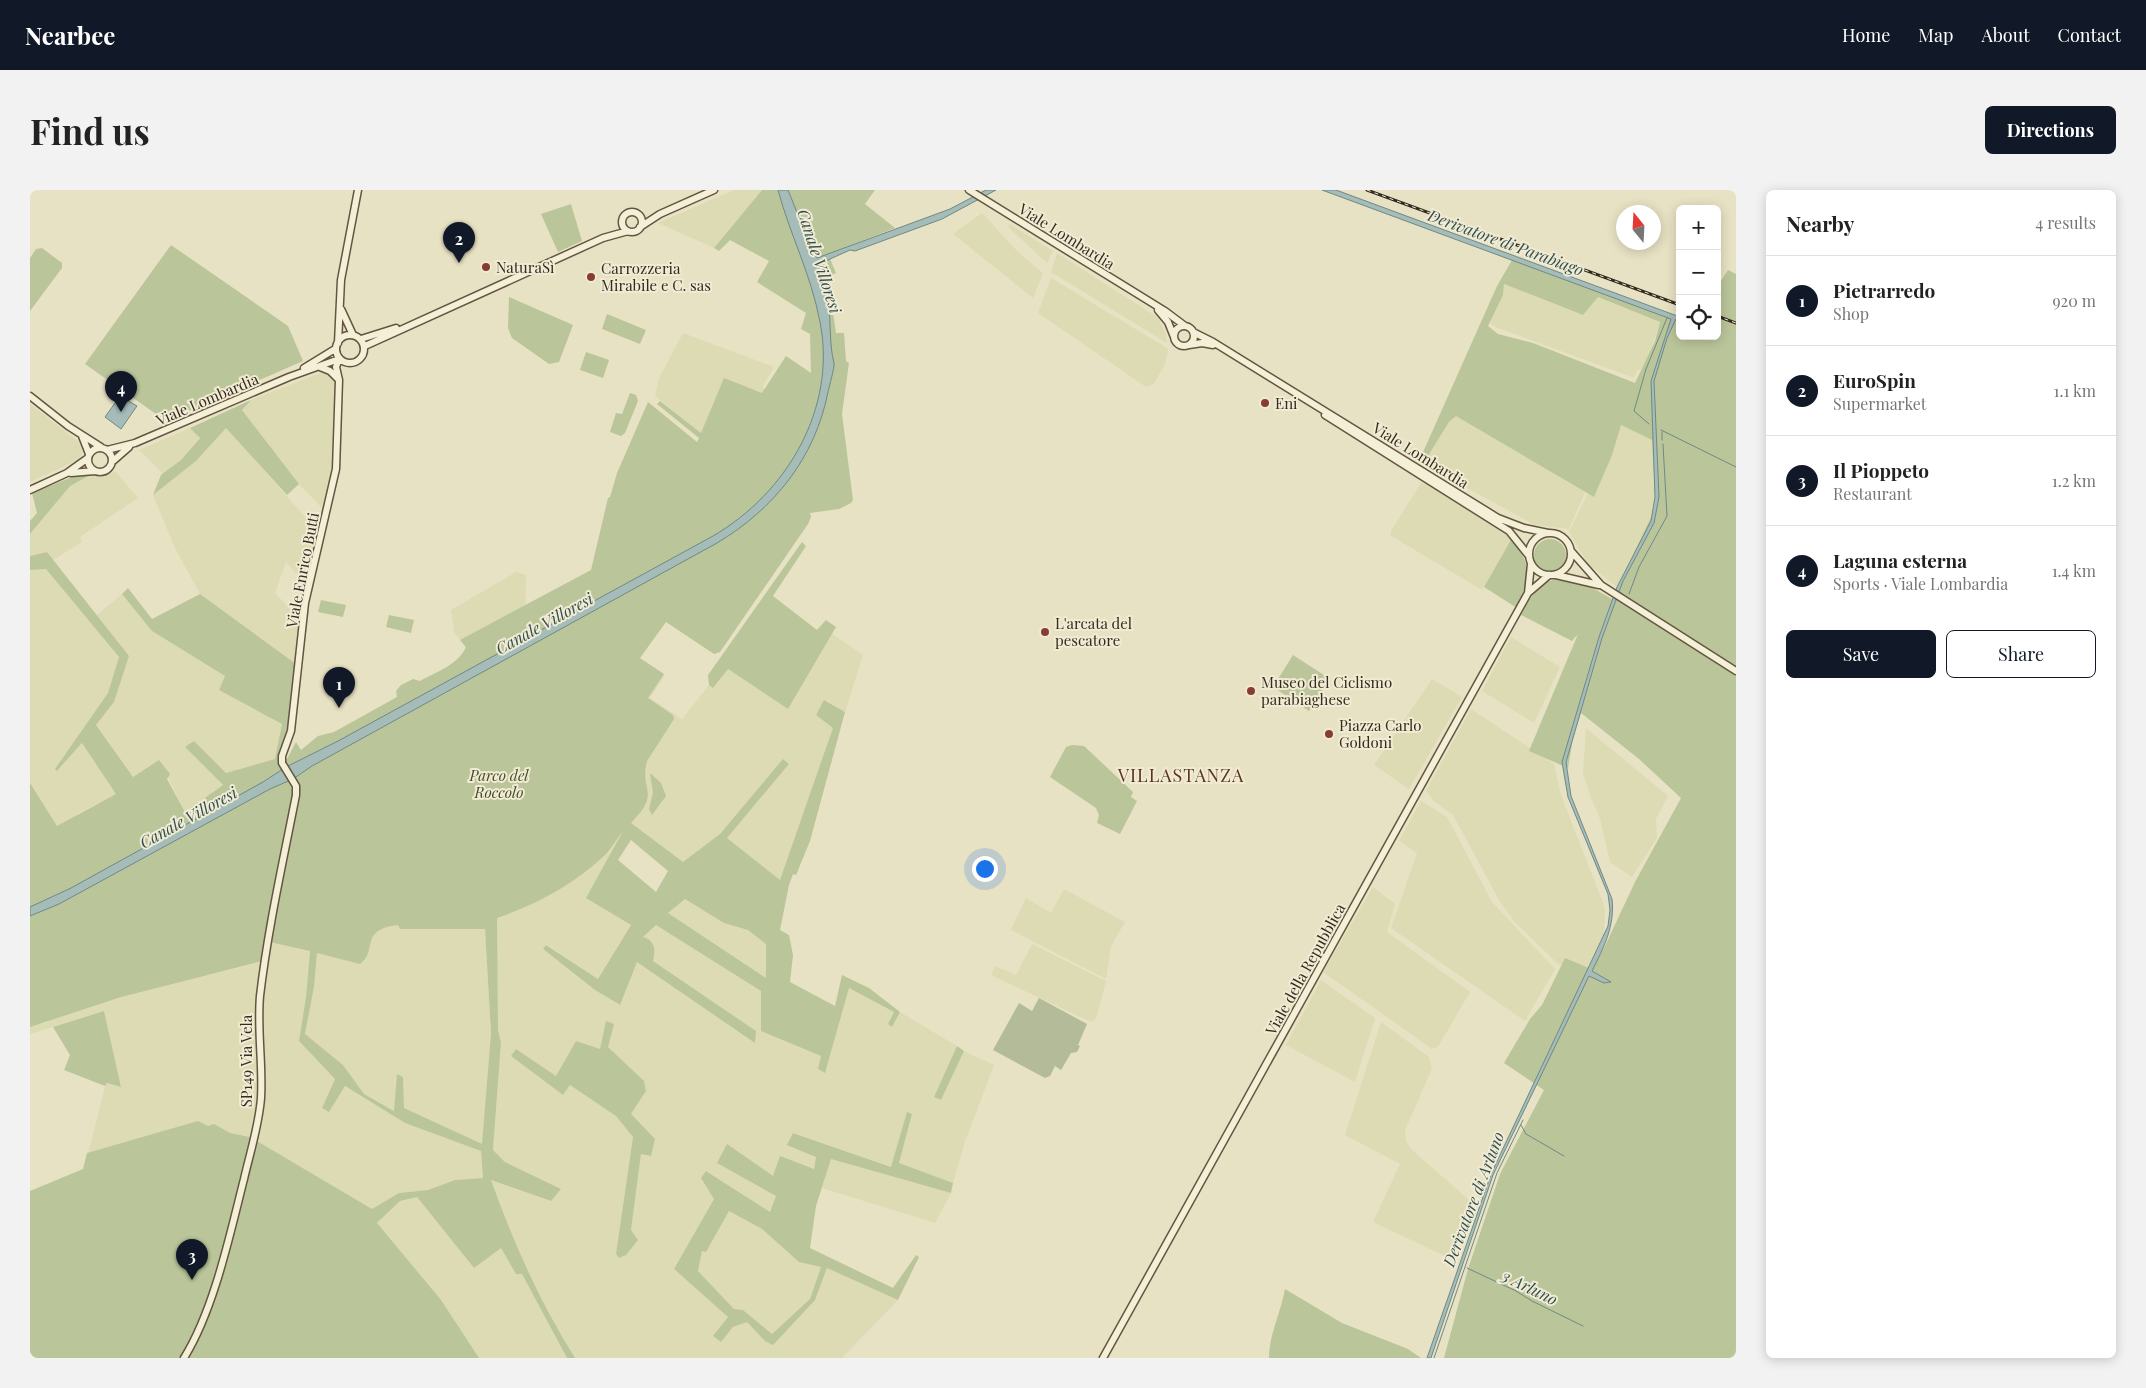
<!DOCTYPE html>
<html lang="en">
<head>
<meta charset="utf-8">
<style>
  :root { --surface:#fff; --page:#f2f2f2; --text:#222; --muted:#767676; --line:#e0e0e0; --accent:#111827 }
  body { margin:0; font-family:"Playfair Display",serif; background:var(--page); color:var(--text) }
  .controls { position:absolute; right:15px; top:15px; display:grid; overflow:hidden; border-radius:8px; box-shadow:0 2px 12px #0003 }
  .controls button { width:45px; height:45px; display:grid; place-items:center; padding:0; border:0; border-bottom:1px solid var(--line); background:var(--surface); color:var(--text); font:25px sans-serif }
  .compass { position:absolute; left:1586px; top:15px; width:45px; height:45px; border-radius:50%; background:var(--surface); box-shadow:0 2px 12px #0003; rotate:342deg }
  .you { position:absolute; left:954px; top:678px; width:18px; height:18px; margin:-12px; border:4px solid #fff; border-radius:50%; background:#1a73e8; box-shadow:0 0 0 8px #1a73e833 }
  .badge { display:grid; place-items:center; width:32px; height:32px; border-radius:50%; background:var(--accent); color:#fff; font-size:16px; font-weight:700 }
  .pin { position:absolute; translate:-50% -41px; filter:drop-shadow(0 1px 2px #0008) }
  .pin::after { content:''; position:absolute; top:26px; width:18px; height:15px; background:inherit; clip-path:polygon(0 0,100% 0,50% 100%) }
  .list { margin:0; padding:0; list-style:none }
  h2 { display:flex; justify-content:space-between; align-items:center; height:65px; margin:0; padding:0 20px; font-size:21px }
  h2 small { font-size:16px; font-weight:400; color:var(--muted) }
  .list li { display:grid; grid-template-columns:32px 1fr auto; gap:15px; align-items:center; box-sizing:border-box; height:90px; padding:0 20px; border-top:1px solid var(--line) }
  .list b { display:block; font-size:19px; white-space:nowrap }
  .list p { margin:0; font-size:16px; white-space:nowrap; color:var(--muted) }
  .list em { font-size:16px; font-style:normal; color:var(--muted) }
  .actions { display:flex; gap:10px; padding:15px 20px }
  .actions a { flex:1; padding:11px 0; border:1px solid var(--accent); border-radius:8px; text-align:center; font-size:18px; color:var(--accent) }
  .actions .main { background:var(--accent); color:#fff }
  .icon { flex:none; width:28px; height:28px; fill:none; stroke:currentColor; stroke-width:2; stroke-linecap:round; stroke-linejoin:round }
  .map { position:relative; flex:none; width:1706px; height:1168px; overflow:hidden; border-radius:8px }
  header { display:flex; align-items:center; gap:30px; box-sizing:border-box; height:70px; padding:0 25px; background:var(--accent); color:#fff }
  header strong { font-size:24px }
  nav { display:flex; gap:28px; margin-inline-start:auto; font-size:18px }
  .intro { display:flex; align-items:center; justify-content:space-between; box-sizing:border-box; height:120px; padding:0 30px }
  h1 { margin:0; font-size:35px }
  .button { padding:12px 22px; border-radius:8px; background:var(--accent); color:#fff; font-size:18px; font-weight:700 }
  main { display:flex; gap:30px; padding:0 30px }
  aside { flex:1; background:var(--surface); border-radius:8px; box-shadow:0 2px 12px #0003 }
  .map>svg:first-child { display:block }
  .farmland { fill:#dddbb3; fill-rule:evenodd }
  .green { fill:#bbc59a; fill-rule:evenodd }
  .cemetery { fill:#b3bb98 }
  .water { fill:#a6bcb8; stroke:#6e8985 }
  .lines { fill:none; stroke-linecap:round; stroke-linejoin:round }
  .stream { stroke:#6e8985; stroke-width:1 }
  .secondary-casing { stroke:#635540; stroke-width:9 }
  .secondary { stroke:#f4efd7; stroke-width:6 }
  .rail-casing { stroke:#332b1f; stroke-width:3 }
  .rail { stroke:#f1ebd3; stroke-width:1; stroke-dasharray:4; stroke-linecap:butt }
  .poi-dot { fill:#883d34; stroke:#f1ebd3; stroke-width:2 }
  .labels { text-anchor:middle; dominant-baseline:central; stroke-width:4; stroke-linejoin:round; paint-order:stroke }
  .street-label { font-size:15px; fill:#332b1f; stroke:#f1ebd3 }
  .poi-label { font-size:15px; fill:#332b1f; stroke:#f1ebd3; text-anchor:start }
  .park-label { font-size:15px; font-style:italic; fill:#3f4d28; stroke:#f1ebd3 }
  .water-label { font-size:16px; font-style:italic; fill:#304f51; stroke:#f1ebd3 }
  .quarter-label { font-size:18px; letter-spacing:1px; fill:#5a3524; stroke:#f1ebd3 }
</style>
</head>
<body>
<header>
<strong>Nearbee</strong>
<nav><a>Home</a><a>Map</a><a>About</a><a>Contact</a></nav>
</header>
<div class="intro"><h1>Find us</h1><a class="button">Directions</a></div>
<main>
<div class="map">
<svg width="1706" height="1168" viewBox="0 0 1706 1168">
  <rect width="100%" height="100%" fill="#e8e2c4"/>
  <path class="farmland" d="M704,0h28l-48,58 -56,-25z
    M952,23l37,40 24,20 -10,25 -80,-64z
    M980,34l43,27 -6,12 -39,-36z
    M1027,63l100,64 8,14 2,12 -116,-71z
    M1021,88l116,70 1,3 -3,13 -11,20 -8,3 -108,-74z
    M1474,94l79,31 15,-18 62,25 -13,38 -6,9 -4,2 -3,7 -136,-50 -9,-5 14,-28z
    M653,143l91,34 -11,19 2,4 -6,91 -104,-85 4,-18z
    M290,183l8,1 8,7 -4,89 -8,40 -25,-26 -57,-74 9,-10z
    M0,214l49,38 3,10 -2,7 -50,23z
    M1431,222l141,42 -33,75 -34,-4 -112,-61 26,-42z
    M1591,235l31,15 3,57 -4,24 -34,66 -29,-23 -19,-32z
    M196,237l93,106 -12,53 -21,-24 -11,31 26,27 -5,44 -96,-70 -26,-48 -21,-51 43,-34z
    M160,238l10,9 -19,23 -18,14 -24,-24z
    M85,281l23,27 -58,39 2,5 -29,18 -6,-8 -17,4v-22l40,-48 17,-10 -2,-4 11,5h8z
    M1391,293l7,1 84,54 -30,52 -91,-54v-5z
    M16,379l73,88 -11,36 -50,78 24,-28 35,51 -40,20 2,4 -49,63v-311z
    M486,382l10,3 -1,52 -38,22 -21,-1 -12,-16 -3,-22z
    M92,404l30,37 73,45 -6,14 64,34 -8,35 -49,14 -32,-31 -8,6 37,37 -38,27 -26,-52 -26,17 -37,-52 18,-23 15,-46 -32,-41z
    M558,440l77,45 -15,23 32,21 27,-34 4,3 15,-19 60,40 44,-75 31,21 -18,57 -20,-12 -9,15 18,13 -54,152 -53,-42 62,-74 -6,-5 -63,75 -37,29 -54,-40 -42,75 44,27 -33,54 -51,-34 -4,4 52,41 24,15 18,-44 119,70 -103,-70 2,-8 -2,-8 -3,-5 -7,-3 13,-12 105,66v40l60,25 4,16 24,-84 45,24 -2,15 8,-15 57,34 -22,51 6,3 23,-49 30,14 -29,77 -12,41 -54,-20 13,-49 -5,-2 -15,55 -98,-34 22,24 -2,12 -41,7 -56,-13 59,32 -6,18 -63,-42 -6,7 13,21 -40,70 54,48 -14,19 7,6 12,-15 14,-5 18,19 50,-41 12,-32 71,32 -56,58h-267l-18,-29 -44,-88 -23,-61 60,21 11,-12 -56,-27 -12,-12 8,-108 -3,-12 -2,-127 -96,26h85l6,104 -9,112 -78,-37 -1,-31 -6,-3 -2,37 -31,-17 -21,-29 -38,-31 9,-47 3,-37zM576,831l2,26 36,34 2,10 -15,23 10,40 -10,76 -15,24 17,-117 -17,-21 -46,-32 -7,11 -52,-39 5,-7 40,27 20,-35 24,9z
    M1481,447l49,30 -26,56 -52,-32z
    M1402,489l30,18 -53,92 -35,-24z
    M1441,519l83,55 7,31 44,113 -1,29 -20,37 -26,-10 -44,-43 -15,-21 -46,-85 -19,-14 -8,-10z
    M1556,538l82,68 -12,23 1,19 -25,39 -22,-15 -10,-43 -9,-21 -8,-25z
    M1391,611l26,16 45,85 63,67 -30,52 -134,-93 26,-75 -18,-12z
    M1343,697l22,17 -8,28 83,60 -32,55 -6,2 -109,-77z
    M1034,699l61,33 -14,24 -5,33 -95,-49 15,-32 25,15z
    M655,709l39,24 24,7 18,14v34l-98,-65z
    M243,749l37,9 -4,49 -7,44 36,38 -13,29 7,4 15,-26 61,37 76,28 2,27 -28,2 -27,10 -29,3 -27,16 -122,-72 -24,-5 20,20 -26,104 -136,-87 22,-86 15,4 -17,-76 -74,23v-39l12,29 6,-2 -12,-44 173,-3 49,-12z
    M1002,754l74,37 -10,38 -5,3 -100,-47 4,-9 21,9z
    M1291,790l54,38 -20,64 -69,-37z
    M1351,832l48,35 3,12 -27,61 1,11 6,9 56,49 3,8v8l-20,44 -78,-37 27,-58 -55,-29z
    M801,969l120,34 -16,30 -113,-35z
    M387,1007l57,71 27,-21 15,27h6l45,84h-325l158,-157z
    M699,1021l33,18 37,33 22,5 -11,32 -38,35 -29,-24 -9,-1 -36,-38 4,-20 4,1z"/>
  <path class="green" d="M732,0h113l-10,14 30,24 -67,26 8,19 -4,2 -8,-3 7,26 5,35h8l2,28 3,2 -7,51 11,86 -2,3 -12,6 -29,4 1,4 -3,7 -88,128 -6,2 -48,-32 -26,36 24,16 -16,24 25,17 1,4 -27,42c-8,30 15,31 -16,62l52,39 37,-28 63,-75 6,5 -62,74 53,42 53,-152 -17,-13 8,-15 21,12 -35,129 -14,34 -3,-1 -4,11 -9,45 9,5 4,20 -3,27 45,24 7,-31 27,13 31,24 -8,15 -4,-3 6,-12 -45,-24 -24,85 -7,-4 3,-13 -60,-25v-40l-105,-66 -13,12c12,3 13,14 10,24l103,70 -1,12 -118,-81 -17,43 -25,-15 -52,-41 3,-4 52,34 33,-54 -45,-27 37,-67c-6,7 -10,15 -16,22 -30,30 -70,51 -110,65l1,112 3,12 -8,108 12,12 56,27 -10,12 -60,-21c22,62 49,122 84,178h-8l-45,-84h-6l-15,-26 -27,20 -57,-71 -17,4 -23,22 64,77 38,58h-449v-167l53,-22 4,-16 111,-32 10,5 6,-2 16,9 20,4 122,72 27,-16 29,-3 27,-10 28,-2 -2,-27 -76,-28 -60,-37 -16,26 -7,-4 13,-29 -36,-38 7,-44 4,-46 -40,-9 -3,18 -146,37 -91,30v-244l27,43 59,-32 -34,-51 -25,28 -2,-2 53,-76 11,-36 -73,-88 -16,1v-14l17,-4 82,104 -15,46 -18,23 37,52 26,-17 11,14 -3,5 18,33 38,-27 -38,-38 9,-6 32,32 49,-14 7,-35 -63,-34 6,-14 -73,-45 -30,-37 6,-6 24,31 48,-25 96,70 -4,43 -11,46 1,9 5,-3 9,-17 5,8 17,-14 16,-4 63,-35 -1,-6 5,-6 12,-6 7,2c16,-9 38,-16 46,-34l-6,-7 131,-70 17,-72 2,-1 7,-24 31,-71 49,40 2,-4 -42,-34 3,-3 41,32 23,-55 38,15 24,-37 25,17 -1,-39 -9,-5 5,-16 -49,-31 12,-21 -39,-21 -11,11 -5,-3zM601,650l37,31 -12,21 -38,-32zM655,709l39,24 24,7 18,14v34l-98,-65zM368,735l2,4h85l6,104 -9,111 -78,-36 -1,-31 -6,-3 -3,37 -30,-17 -21,-29 -38,-31 9,-47 3,-34 43,11c19,-14 -2,-34 38,-39z
    M541,14l11,37 -24,11 -17,-38z
    M141,55l117,81 15,35 -137,60 -81,-57z
    M12,58l20,15v5l-32,43v-53l6,-9z
    M1482,70l153,56 15,3v17h37v-49l11,-17 8,4v1084h-292l24,-89 32,-95 44,-84 -40,-27 26,-44 12,-14 23,-47 26,11 13,-21 31,-66 46,-84 -42,-39 -58,-46 -8,26 -5,29 -39,-17 49,-117 -6,7 -51,-26c25,-51 49,-41 91,-16l41,-86 2,-16 -3,-57 -31,-15 -9,30 -18,42 -138,-81 -7,6 -26,42 -3,-5 77,-173zM1474,94l79,31 15,-18 62,25 -5,19 -20,42 -102,-40 -35,-9 -10,-8 15,-31z
    M479,107l64,28 -14,37 -10,2 -37,-26 -4,-10z
    M577,124l39,16 -6,14 -38,-15z
    M556,162l23,8 -6,18 -23,-8z
    M600,203l6,2 2,6 -13,32 -4,3 -11,-4 6,-19 6,1z
    M221,210l-9,10 57,74 -12,11 -61,-67 -30,33 -43,34 8,-20 20,-15 19,-22 -10,-10z
    M55,282l3,4 -18,10 -40,48v-13l7,-8 -5,-20z
    M1482,348c20,27 18,40 5,70l-33,-21z
    M1504 365a16 16 0 1 1 32 0a16 16 0 1 1-32 0Z
    M772,352l4,4 -33,50 44,34 9,-10 10,7 -48,82 -60,-40 -15,19 -4,-3 -1,-10z
    M291,410l25,5 -3,12 -25,-5z
    M359,425l25,5 -3,13 -25,-6z
    M1263,465l37,24 -21,32 -36,-24z
    M1042,555l12,1 49,46 -2,5 6,4 -17,33 -23,-11 2,-8 -3,-7 -46,-31 16,-30z
    M620,583l11,10 5,13 -14,19 -3,-6 4,-16z
    M74,821l17,76 -14,-4 -2,3 -41,-16 6,-15 -17,-28z
    M576,831l8,3 -6,23 36,34 2,10 -15,23 24,25 -4,17 -10,-2 -10,76 7,10 -12,15 -7,3 -3,-4 17,-117 -17,-21 -46,-31 -7,10 -52,-39 5,-7 40,27 20,-35 24,8z
    M927,856l7,5 -23,49 -7,-3z
    M877,922l5,2 -13,49 54,20 -2,10 -120,-34 -15,47 -6,42 83,40 23,-33 3,2 -21,43 -71,-32 -12,32 -42,45 -8,-4 -18,-19 -14,5 -12,15 -8,-6 15,-19 -54,-48 40,-70 -13,-21 5,-7 64,41 6,-16 -59,-33 10,-19 46,32 7,-20 34,13 2,-12 -29,-12 6,-12 98,34zM699,1021l33,18 37,33 22,5 -11,32 -38,35 -29,-24 -9,-1 -36,-38 4,-20 4,1z
    M1255,1099l57,34 66,26 13,9h-152c0,-23 12,-46 16,-69z"/>
  <path class="cemetery" d="M1009,808l48,26 -9,21 2,1 -3,6 -6,1 -10,17 -6,-4 -5,10 -5,2 -52,-28 26,-47 13,8z"/>
  <path class="water" d="M748,0h10l25,62 4,6 133,-49 36,-19h10l-54,29 -87,32 -5,-1 -31,14c1,11 7,21 9,32 3,22 1,49 6,67 1,3 -5,24 -6,29 -13,66 -54,117 -111,151l-405,223 -19,13 -23,10 -211,115 -29,12v-9l41,-19 192,-106 23,-15 52,-26 375,-205c74,-43 124,-128 107,-214 -9,-48 -30,-87 -42,-132z
    M1292,0h14l344,127v3l-4,-1 -9,19 -13,43 5,116 -5,26 -31,58 -21,57 -36,124 5,34 41,103c3,27 -8,48 -20,72l19,11 -7,1 -15,-7 -96,199 -62,183h-4l64,-184 117,-248 2,-16 -2,-16 -40,-97 -6,-35 37,-125 18,-50 34,-66 4,-24 -4,-116 20,-62z
    M90,206l17,10 -16,23 -16,-12z"/>
  <g class="lines">
    <path class="stream" d="M1619,234l-15,-13 12,-42 21,-51
      M1631,240l75,37
      M1632,242v8
      M1599,404l10,-27 28,-51 -4,-72
      M1491,935l5,9 38,22
      M1437,1078l49,23 16,10 51,25
      M1404,1168l63,-185 26,-53"/>
    <defs>
      <path id="secondary" d="M939,0l196,121 20,15
        M592 32a10 10 0 1 1 20 0a10 10 0 1 1-20 0Z
        M610,37l20,-13 54,-24
        M311,119l12,26
        M1128,120l10,12 6,15
        M1144 146a10 10 0 1 1 20 0a10 10 0 1 1-20 0Z
        M1163,142l20,10 285,176 26,10 24,5
        M306 159a14 14 0 1 1 28 0a14 14 0 1 1-28 0Z
        M331,149l35,-11
        M308,153l3,-63 17,-90
        M1159,155l13,-2 11,2
        M335,156l238,-108 25,-7
        M290,177l10,4 8,8
        M274,178l31,-19
        M0,206l38,30 33,21
        M1295,225l184,116 20,25
        M52,246l7,18
        M58 270a12 12 0 1 1 24 0a12 12 0 1 1-24 0Z
        M77,260l28,-7 154,-66 50,-18
        M83,271l16,-14
        M41,283l24,-2
        M0,300l37,-17 21,-15
        M1499 364a21 21 0 1 1 42 0a21 21 0 1 1-42 0Z
        M1541,361l30,34 135,86
        M1526,385l43,10
        M1498,403l3,-29
        M154,1168c30,-48 46,-124 60,-179 6,-26 15,-54 17,-81 2,-34 -4,-68 -1,-102 8,-68 23,-134 36,-201v-9l-14,-23v-7l9,-25 14,-128 31,-134 3,-89 -3,-13 3,-8
        M1073,1168l425,-765 21,-18"/>
    </defs>
    <use href="#secondary" class="secondary-casing"/>
    <use href="#secondary" class="secondary"/>
    <defs>
      <path id="rail" d="M1337,0l313,115
        M1687,126l19,7"/>
    </defs>
    <use href="#rail" class="rail-casing"/>
    <use href="#rail" class="rail"/>
  </g>
  <g class="poi-dot">
    <circle cx="456" cy="77" r="5"/>
    <circle cx="561" cy="87" r="5"/>
    <circle cx="1235" cy="213" r="5"/>
    <circle cx="1015" cy="442" r="5"/>
    <circle cx="1221" cy="501" r="5"/>
    <circle cx="1299" cy="544" r="5"/>
  </g>
  <g class="labels">
    <g class="street-label">
      <text transform="translate(1037 46) rotate(32)">Viale Lombardia</text>
      <text transform="translate(177 209) rotate(-23)">Viale Lombardia</text>
      <text transform="translate(1391 265) rotate(32)">Viale Lombardia</text>
      <text transform="translate(272 380) rotate(-79)">Viale Enrico Butti</text>
      <text transform="translate(1275 779) rotate(-61)">Viale della Repubblica</text>
      <text transform="translate(216 871) rotate(-90)">SP149 Via Vela</text>
    </g>
    <g class="poi-label">
      <text x="466" y="77">NaturaSì</text>
      <text x="571" y="78">Carrozzeria<tspan x="571" dy="17">Mirabile e C. sas</tspan></text>
      <text x="1245" y="213">Eni</text>
      <text x="1025" y="433">L'arcata del<tspan x="1025" dy="17">pescatore</tspan></text>
      <text x="1231" y="492">Museo del Ciclismo<tspan x="1231" dy="17">parabiaghese</tspan></text>
      <text x="1309" y="535">Piazza Carlo<tspan x="1309" dy="17">Goldoni</tspan></text>
    </g>
    <g class="park-label">
      <text x="469" y="585">Parco del<tspan x="469" dy="17">Roccolo</tspan></text>
    </g>
    <g class="water-label">
      <text transform="translate(1476 52) rotate(20)">Derivatore di Parabiago</text>
      <text transform="translate(790 71) rotate(72)">Canale Villoresi</text>
      <text transform="translate(514 433) rotate(-29)">Canale Villoresi</text>
      <text transform="translate(158 627) rotate(-29)">Canale Villoresi</text>
      <text transform="translate(1443 1009) rotate(-69)">Derivatore di Arluno</text>
      <text transform="translate(1500 1097) rotate(26)">3 Arluno</text>
    </g>
    <g class="quarter-label">
      <text x="1151" y="585">VILLASTANZA</text>
    </g>
  </g>
</svg>
<div class="controls">
<button>+</button>
<button>−</button>
<button><svg class="icon" aria-label="locate" viewBox="0 0 24 24"><circle cx="12" cy="12" r="6"/><path d="M12 2v4M12 18v4M2 12h4M18 12h4"/></svg></button>
</div>
<svg class="compass" viewBox="-18 -18 36 36"><path d="M0-13l5 13h-10z" fill="#e53935"/><path d="M0 13l5-13h-10z" fill="#767676"/></svg>
<div class="you"></div>
<div class="pin badge" style="left:309px;top:518px">1</div>
<div class="pin badge" style="left:429px;top:73px">2</div>
<div class="pin badge" style="left:162px;top:1090px">3</div>
<div class="pin badge" style="left:91px;top:222px">4</div>
</div>
<aside>
<h2>Nearby<small>4 results</small></h2>
<ul class="list">
<li><span class="badge">1</span><div><b>Pietrarredo</b><p>Shop</p></div><em>920 m</em></li>
<li><span class="badge">2</span><div><b>EuroSpin</b><p>Supermarket</p></div><em>1.1 km</em></li>
<li><span class="badge">3</span><div><b>Il Pioppeto</b><p>Restaurant</p></div><em>1.2 km</em></li>
<li><span class="badge">4</span><div><b>Laguna esterna</b><p>Sports · Viale Lombardia</p></div><em>1.4 km</em></li>
</ul>
<div class="actions"><a class="main">Save</a><a>Share</a></div>
</aside>
</main>
</body>
</html>
